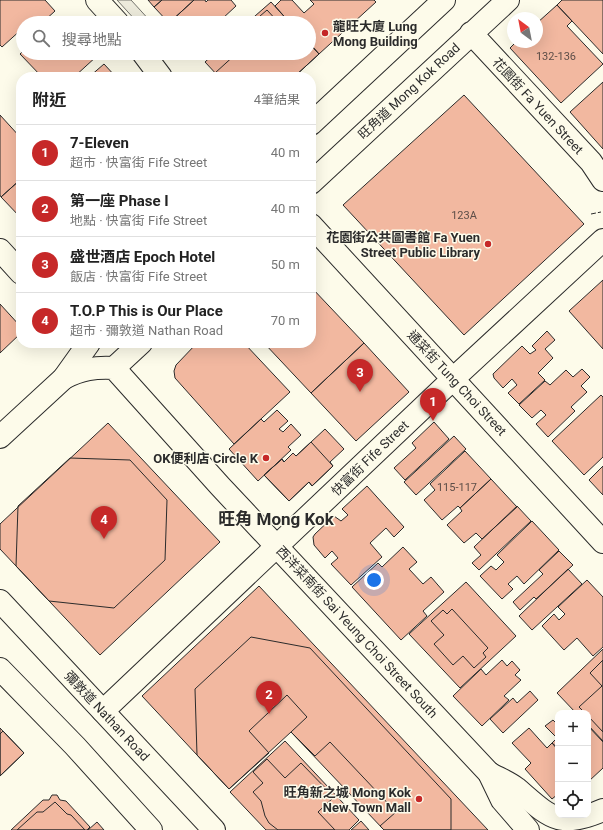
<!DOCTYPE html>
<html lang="zh-TW">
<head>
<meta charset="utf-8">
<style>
  :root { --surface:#fff; --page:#f2f2f2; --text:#222; --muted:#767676; --line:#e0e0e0; --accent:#c62828 }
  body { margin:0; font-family:Roboto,"Noto Sans TC",sans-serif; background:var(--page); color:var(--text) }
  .controls { position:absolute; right:12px; bottom:12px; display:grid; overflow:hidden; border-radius:8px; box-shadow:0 4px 16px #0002 }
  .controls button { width:36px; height:36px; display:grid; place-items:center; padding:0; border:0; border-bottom:1px solid var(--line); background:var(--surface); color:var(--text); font:20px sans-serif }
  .compass { position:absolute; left:507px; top:12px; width:36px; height:36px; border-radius:50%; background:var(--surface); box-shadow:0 4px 16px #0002; rotate:328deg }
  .you { position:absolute; left:374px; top:580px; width:14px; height:14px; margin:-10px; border:3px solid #fff; border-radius:50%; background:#1a73e8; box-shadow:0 0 0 6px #1a73e833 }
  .badge { display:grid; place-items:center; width:26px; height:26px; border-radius:50%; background:var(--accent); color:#fff; font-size:13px; font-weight:700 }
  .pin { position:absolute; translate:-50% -33px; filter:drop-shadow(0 1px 2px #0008) }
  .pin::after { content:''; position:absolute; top:21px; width:14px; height:12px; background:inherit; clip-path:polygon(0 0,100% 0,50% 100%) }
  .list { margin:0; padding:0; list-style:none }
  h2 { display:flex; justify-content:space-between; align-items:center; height:52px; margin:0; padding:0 16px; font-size:17px }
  h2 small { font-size:13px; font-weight:400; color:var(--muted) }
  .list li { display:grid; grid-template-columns:26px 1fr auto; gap:12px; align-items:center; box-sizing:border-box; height:56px; padding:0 16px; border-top:1px solid var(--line) }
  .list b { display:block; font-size:15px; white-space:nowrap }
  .list p { margin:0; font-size:13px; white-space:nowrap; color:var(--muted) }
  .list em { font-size:13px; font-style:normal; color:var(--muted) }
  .icon { flex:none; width:22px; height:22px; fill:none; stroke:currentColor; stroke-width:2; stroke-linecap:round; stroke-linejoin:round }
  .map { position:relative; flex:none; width:603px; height:830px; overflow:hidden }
  .search { position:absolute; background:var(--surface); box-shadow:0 4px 16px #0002; left:16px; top:16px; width:300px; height:44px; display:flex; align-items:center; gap:10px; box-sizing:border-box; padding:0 14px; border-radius:22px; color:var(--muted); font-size:15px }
  .panel { position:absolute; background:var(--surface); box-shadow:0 4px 16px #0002; left:16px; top:72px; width:300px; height:276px; border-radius:16px }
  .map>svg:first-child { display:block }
  .parking { fill:#eceadb; stroke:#74746e }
  .building { fill:#f2b8a0; stroke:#2b2b2b }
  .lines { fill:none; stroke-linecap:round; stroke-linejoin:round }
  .street-casing { stroke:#2b2b2b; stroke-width:24 }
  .secondary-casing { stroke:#2b2b2b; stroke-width:24 }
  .primary-casing { stroke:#2b2b2b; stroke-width:24 }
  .street { stroke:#fdfbea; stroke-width:22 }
  .secondary { stroke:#fdfbea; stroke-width:22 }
  .primary { stroke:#fdfbea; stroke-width:22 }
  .fence { stroke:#2b2b2b; stroke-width:1; stroke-dasharray:5 2; stroke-linecap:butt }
  .poi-dot { fill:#c62828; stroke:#fdfbea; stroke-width:1.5 }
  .labels { text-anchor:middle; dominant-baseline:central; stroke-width:3; stroke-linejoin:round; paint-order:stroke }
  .number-label { font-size:11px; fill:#5d4e48 }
  .poi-label { font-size:13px; font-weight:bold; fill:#2b2b2b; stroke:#fdfbea; text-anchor:end }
  .street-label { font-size:13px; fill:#2b2b2b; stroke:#fdfbea }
  .district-label { font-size:17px; font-weight:bold; fill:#2b2b2b; stroke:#fdfbea }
</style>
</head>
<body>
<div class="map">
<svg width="603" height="830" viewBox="0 0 603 830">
  <rect width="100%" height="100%" fill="#fdfbea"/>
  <path class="parking" d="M117,0h14l21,23h-14z"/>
  <path class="building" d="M0,0h45l10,11 -11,10 -3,-3 -6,5h-12v5l-21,19 -2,-2z
    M148,0h14l-8,7z
    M162,0h32l-25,23 -15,-16z
    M194,0h11l1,2 2,-2h23l5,6 -14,13 4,4h-57z
    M281,0h11l12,13 10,-9 -4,-4h64l2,2 -57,52 -10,-11v-20h-19l-15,-17z
    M562,0h41v54l-46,-49z
    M271,2l19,21h-43z
    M557,5l15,16 -5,5 36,38 -42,39 -51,-55 6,-6h21v-19z
    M267,10l12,13h-27z
    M60,17l7,6h-14z
    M309,43l10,11 -25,23h-75l-4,-4 22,-20h21l4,4 5,-4h42z
    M309,43l10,11 -25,23h-75l-14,-15 10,-9h94z
    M23,51v2h71l3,3 -23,21h-32l-22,-23z
    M104,64l12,13h-27z
    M603,82v67l-33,-37z
    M464,95l120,129 -120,111 -121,-130z
    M0,115l21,23v41l-20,18 -1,-2z
    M21,179v39l-20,-21z
    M603,280v69l-34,-38z
    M311,287l53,56 -53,50 -47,-50h47z
    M0,304l21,23v6l-21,20z
    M547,331l8,9 -10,9 8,9 -15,15 7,7 -26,24 -11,-11 9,-8 -5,-6 -9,9 -9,-10 -1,-4 29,-28 8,8 6,-4 -4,-4z
    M197,343h47l46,49 -56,52 -59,-66 -1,-7 2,-6z
    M364,343l45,49 -53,49 -45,-48z
    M582,369l8,8 -9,9 6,6 -16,15 4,4 -27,26 -12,-13 10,-9 -5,-5 -9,8 -13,-13 26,-24 5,4 16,-15 7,7z
    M601,395l2,2v60l-19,18 -32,-34z
    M277,410l11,11 -9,8 4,3 8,-8 10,11 -13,12 3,3 -33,31 -29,-32 32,-30 3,3z
    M434,422l15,17 -44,41 -11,-12 22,-20 -4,-5z
    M108,423l112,119 -120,113 -100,-106v-25z
    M325,429l19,20 -14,13 3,4 -21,20 -3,-4 -20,19 -25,-26 18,-16 2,3 9,-9 3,3z
    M454,436l12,13 -50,46 -12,-13z
    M311,442l22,24 -21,20 -3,-4 -20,19 -25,-26 18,-16 2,3 9,-9 3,3z
    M465,451l26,28 -31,29 -2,-2 -16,14 -18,-20 11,-10 -5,-6z
    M70,458l60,2 37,40 -2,60 -51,48 -65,-7 -33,-35 2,-60z
    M603,466v29l-14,-15z
    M491,479l26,28 -35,32 -6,-6 -12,10 -17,-18 15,-14 -2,-3z
    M367,486l37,41 -10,10 -8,-9 -16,15 12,14 -31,28 -20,-21 7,-6 -6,-7 -7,7 -11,-13 -1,-8 2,-3 19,-18 7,5 7,-6 -6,-6z
    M517,506l14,15 -52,49 -7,-7 9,-8 -7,-8z
    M532,521l27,29 -35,34 -7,-8 -9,8 5,5 -11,10 -22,-23 11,-10 5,4 8,-8 -7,-7z
    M403,547l14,15 -8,7 14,15 8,-7 13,15 -21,19 4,5 -26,24 -49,-53 26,-24 4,4z
    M559,551l14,14 -37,34 -2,-2 -14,13 -7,-8 30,-28 -4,-4z
    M568,569l14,15 -50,46 -13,-14z
    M587,580l16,17v50l-10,9 -16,-18 -13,12 -22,-24 12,-12 5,6 6,-6 -7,-7z
    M466,582l50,54 -56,52 -51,-54z
    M259,586l56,60 173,184h-104l-93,-98 -62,57 -32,-34 -55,-59z
    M452,609l36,39 -5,5 3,4 -12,11 -11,-12 -10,9 -19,-21 10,-9 -13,-14 12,-11 4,4z
    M251,637l59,11 141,151v31h-67l-4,-4 16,-14 -66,-70 -15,14 -24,-24 16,-15 -20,-22 -38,36 20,22 -40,36 -32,-34 -2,-66z
    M603,649v92l-15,-16v-12h-12l-19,-20z
    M502,660l5,6 5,-5 8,9 -5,5 6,5 -17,16 5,4 -27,26 -29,-30 28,-27 5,6z
    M603,660v72l-15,-16v-3h-3l-6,-6 23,-21 -12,-13z
    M530,691l8,9 -35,33 -13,-14 23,-21 4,5z
    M553,720l5,5v23l-6,-5 5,-5 -12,-12z
    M588,726l15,16v26l-14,13z
    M0,728l24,25 -24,23z
    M529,728l18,20 5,-5 6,7v44l-6,5 -27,-30 6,-6 -19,-20z
    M3,731l21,22 -24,23v-42z
    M285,741l74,79 -10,10h-83l-36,-38z
    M267,759l18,19 16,-15 33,34 -16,15 17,18h-57l-9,-7 -4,-7 -4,-15 -8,-9 10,-9 -10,-11z
    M52,795h5l3,5 6,1 24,26 -3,3h-76l32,-30h6z
    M55,802l12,12 4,1 14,15h-68l20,-18h6z
    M361,821l8,9h-18z
    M97,822l7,8h-16z"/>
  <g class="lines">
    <defs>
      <path id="street" d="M97,0l21,23
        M471,33l120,129 12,18
        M143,53l18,24
        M311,183l197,-183
        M311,225l292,317
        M0,250l21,23
        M114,368l27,-25
        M103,711l350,-332 150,-139
        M489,773c9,5 19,9 27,15 33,28 42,42 87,22"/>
      <path id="secondary" d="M64,378c17,-9 31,-11 50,-10l106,118 269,287 13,27 26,30"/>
      <path id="primary" d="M311,124l133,-124
        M0,437l64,-59 25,-35
        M0,601l214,229
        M0,669l75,77 76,84"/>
    </defs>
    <use href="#street" class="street-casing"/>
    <use href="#secondary" class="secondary-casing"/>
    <use href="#primary" class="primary-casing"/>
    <use href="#street" class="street"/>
    <use href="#secondary" class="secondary"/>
    <use href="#primary" class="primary"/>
    <path class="fence" d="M591,214l10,-2"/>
  </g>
  <g class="poi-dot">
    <circle cx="325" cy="33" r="4"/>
    <circle cx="488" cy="244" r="4"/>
    <circle cx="266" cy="458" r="4"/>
    <circle cx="419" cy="799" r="4"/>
  </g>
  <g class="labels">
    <g class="number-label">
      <text x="556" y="56">132-136</text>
      <text x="464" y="215">123A</text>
      <text x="457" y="487">115-117</text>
    </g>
    <g class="poi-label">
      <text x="333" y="26" text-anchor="start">龍旺大廈 Lung<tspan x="333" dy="15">Mong Building</tspan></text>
      <text x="480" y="237">花園街公共圖書館 Fa Yuen<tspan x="480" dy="15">Street Public Library</tspan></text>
      <text x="258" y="458">OK便利店 Circle K</text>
      <text x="411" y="792">旺角新之城 Mong Kok<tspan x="411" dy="15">New Town Mall</tspan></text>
    </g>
    <g class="street-label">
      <text transform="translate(409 91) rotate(-43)">旺角道 Mong Kok Road</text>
      <text transform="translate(538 106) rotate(47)">花園街 Fa Yuen Street</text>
      <text transform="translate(457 383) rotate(47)">通菜街 Tung Choi Street</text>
      <text transform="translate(370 458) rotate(-44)">快富街 Fife Street</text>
      <text transform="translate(357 632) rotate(47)">西洋菜南街 Sai Yeung Choi Street South</text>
      <text transform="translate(107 716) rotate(47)">彌敦道 Nathan Road</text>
    </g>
    <g class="district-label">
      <text x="276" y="519">旺角 Mong Kok</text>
    </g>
  </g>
</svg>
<div class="controls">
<button>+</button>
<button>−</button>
<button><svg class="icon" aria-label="locate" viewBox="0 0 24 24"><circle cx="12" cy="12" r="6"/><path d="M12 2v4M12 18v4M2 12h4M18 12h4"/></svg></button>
</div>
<svg class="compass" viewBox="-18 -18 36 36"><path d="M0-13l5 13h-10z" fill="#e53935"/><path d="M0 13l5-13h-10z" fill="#767676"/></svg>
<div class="you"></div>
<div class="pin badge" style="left:433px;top:421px">1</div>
<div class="pin badge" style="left:269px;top:714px">2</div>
<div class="pin badge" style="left:360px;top:392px">3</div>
<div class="pin badge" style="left:104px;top:539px">4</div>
<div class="search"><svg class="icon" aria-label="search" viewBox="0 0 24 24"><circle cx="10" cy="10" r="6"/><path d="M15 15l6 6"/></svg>搜尋地點</div>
<section class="panel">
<h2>附近<small>4筆結果</small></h2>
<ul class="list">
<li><span class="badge">1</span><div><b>7-Eleven</b><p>超市 · 快富街 Fife Street</p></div><em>40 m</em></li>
<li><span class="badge">2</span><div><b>第一座 Phase I</b><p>地點 · 快富街 Fife Street</p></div><em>40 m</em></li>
<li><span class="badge">3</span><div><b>盛世酒店 Epoch Hotel</b><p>飯店 · 快富街 Fife Street</p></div><em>50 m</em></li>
<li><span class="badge">4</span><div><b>T.O.P This is Our Place</b><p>超市 · 彌敦道 Nathan Road</p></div><em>70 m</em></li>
</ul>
</section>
</div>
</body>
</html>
